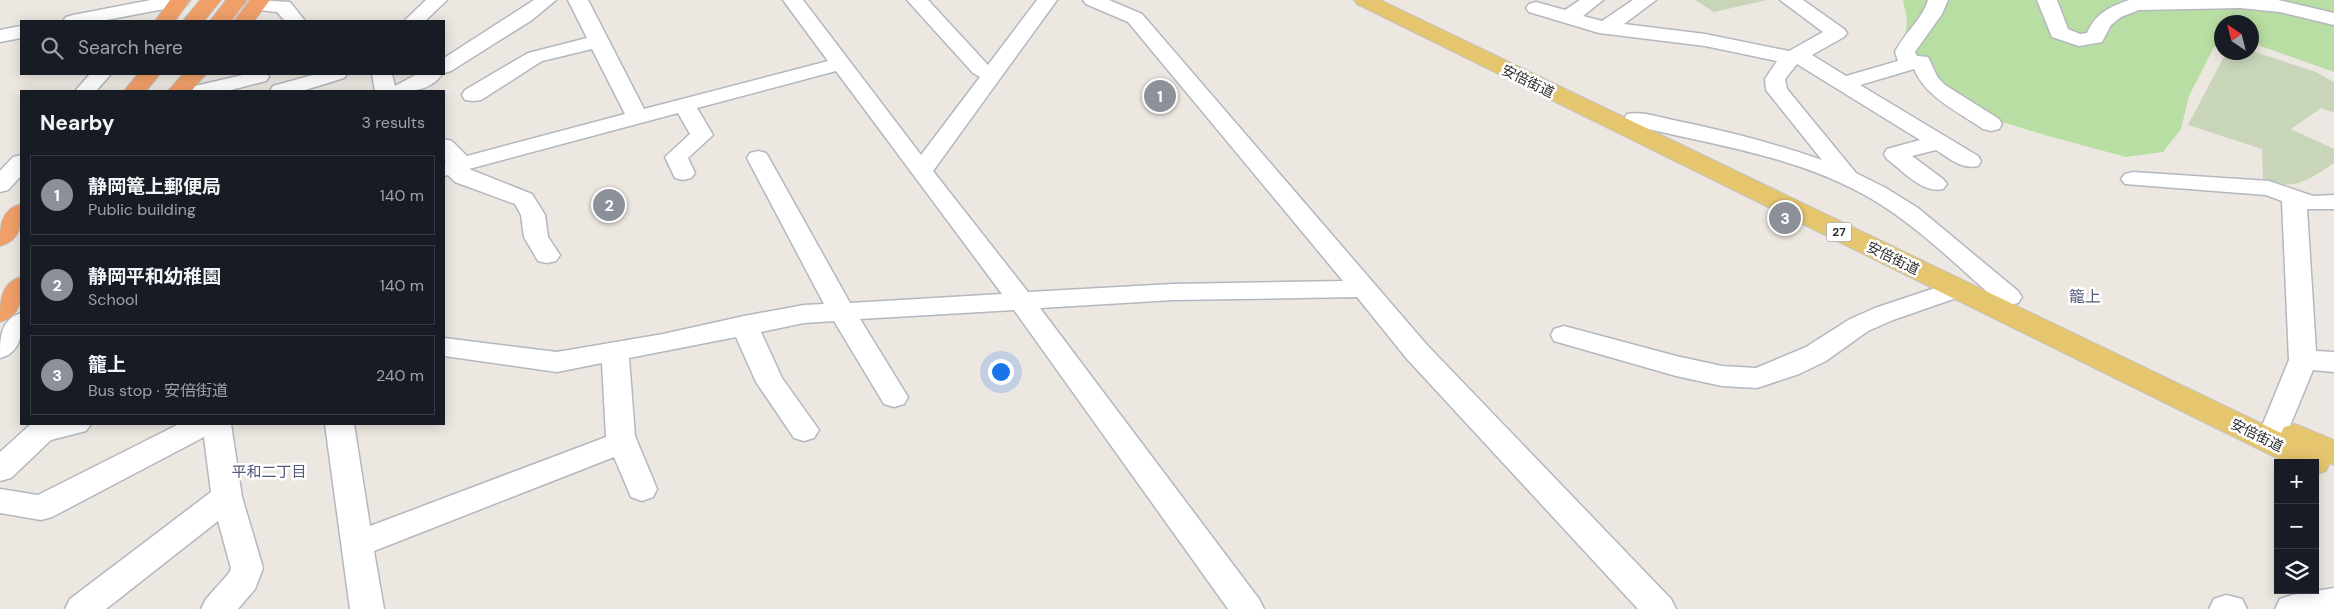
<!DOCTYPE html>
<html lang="en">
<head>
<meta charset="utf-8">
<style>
  :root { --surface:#171b24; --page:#20242c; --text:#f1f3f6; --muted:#9ea1a6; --line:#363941; --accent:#8c9099 }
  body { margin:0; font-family:"DM Sans","Noto Sans JP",sans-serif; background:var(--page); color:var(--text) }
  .controls { position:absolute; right:15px; bottom:15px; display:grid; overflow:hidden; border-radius:0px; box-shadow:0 2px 12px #0003 }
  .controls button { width:45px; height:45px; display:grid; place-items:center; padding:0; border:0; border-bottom:1px solid var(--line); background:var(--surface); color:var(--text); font:25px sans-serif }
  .compass { position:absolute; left:2214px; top:15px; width:45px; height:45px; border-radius:50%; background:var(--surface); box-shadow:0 2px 12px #0003; rotate:325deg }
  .you { position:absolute; left:1000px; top:371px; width:18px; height:18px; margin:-12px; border:4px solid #fff; border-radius:50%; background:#1a73e8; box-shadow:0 0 0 8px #1a73e833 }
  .badge { display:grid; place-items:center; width:32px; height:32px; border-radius:50%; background:var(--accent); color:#fff; font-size:16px; font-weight:700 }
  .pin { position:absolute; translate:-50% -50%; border:2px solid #fff; box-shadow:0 1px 5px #0006 }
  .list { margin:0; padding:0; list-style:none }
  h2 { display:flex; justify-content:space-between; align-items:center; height:65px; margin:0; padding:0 20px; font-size:21px }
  h2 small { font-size:16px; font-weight:400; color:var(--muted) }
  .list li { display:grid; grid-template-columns:32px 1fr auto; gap:15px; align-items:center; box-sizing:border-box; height:80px; margin:0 10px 10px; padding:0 10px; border:1px solid var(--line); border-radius:0px }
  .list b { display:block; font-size:19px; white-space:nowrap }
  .list p { margin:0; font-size:16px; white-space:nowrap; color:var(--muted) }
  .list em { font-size:16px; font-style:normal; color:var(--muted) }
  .icon { flex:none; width:28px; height:28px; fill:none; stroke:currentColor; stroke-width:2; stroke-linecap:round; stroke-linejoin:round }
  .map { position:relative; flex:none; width:2334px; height:609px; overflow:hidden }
  .search { position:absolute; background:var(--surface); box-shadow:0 2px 12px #0003; left:20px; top:20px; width:425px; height:55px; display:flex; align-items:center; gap:12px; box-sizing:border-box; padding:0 18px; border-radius:0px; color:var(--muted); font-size:19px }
  .panel { position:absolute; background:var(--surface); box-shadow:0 2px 12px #0003; left:20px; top:90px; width:425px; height:335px; border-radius:0px }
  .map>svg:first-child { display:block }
  .green { fill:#b9dea3 }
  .cemetery { fill:#c8d5b9 }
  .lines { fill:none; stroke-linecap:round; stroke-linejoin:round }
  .minor-casing { stroke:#b4b7bf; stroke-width:3 }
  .major-casing { stroke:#c4c4c4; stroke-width:2 }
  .highway-casing { stroke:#c4c4c4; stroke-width:2 }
  .minor { fill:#fff; fill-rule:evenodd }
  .major { fill:#e5c56e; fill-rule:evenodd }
  .highway { fill:#f09f69; fill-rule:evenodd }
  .labels { text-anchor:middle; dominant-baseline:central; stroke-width:5; stroke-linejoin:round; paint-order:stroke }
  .shield { fill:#fff; stroke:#6c6c6c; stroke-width:1 }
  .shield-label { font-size:12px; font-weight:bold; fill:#2d2d2d }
  .street-label { font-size:14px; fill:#2d2d2d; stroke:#fff }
  .neighbourhood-label { font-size:15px; fill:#51597a; stroke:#fff }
  .quarter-label { font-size:16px; fill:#51597a; stroke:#fff }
</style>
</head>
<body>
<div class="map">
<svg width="2334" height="609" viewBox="0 0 2334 609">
  <rect width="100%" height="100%" fill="#ede7e1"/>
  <path class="green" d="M1903,0h431v72l-82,-29v-21h-30l-1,24 -7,1 -25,49 -8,33 -18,23 -37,5 -78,-21 -91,-28 -52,-64 2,-25z"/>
  <path class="cemetery" d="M1695,0h72l-53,12z
    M2252,51l64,21 18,10v31l-13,-5 -30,21 43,20v14c-26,17 -39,29 -71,16l-1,-30 -74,-24 38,-72 26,-1z"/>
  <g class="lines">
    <defs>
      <path id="minor" d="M151,0h39l-3,4 -7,2 -79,15h-38l3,-4 7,-2z
        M253,0l37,2 15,19h-20l-8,-9 -28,-3 -3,-4z
        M426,0h21l-22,21h-21z
        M534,0h22l-24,20 -81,51 -7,2v-15z
        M568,0h20l56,109 184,-48 -45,-61h20l118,155 59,-78 -7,-4 -66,-73h21l60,65 49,-65h20l-124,171 95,121 145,-8 170,-3 -215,-259 -42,-18 -3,-4h26l33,14 285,331 244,254 5,10h-38l-231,-250 -50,-62 -184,3 -133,8 219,291 5,10h-36l-214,-299 -154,9 48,78 -4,7 -10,3 -10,-3 -50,-83 -30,2 -43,9 21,46 37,52 -5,8 -10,3 -10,-3 -38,-56 -20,-45 -107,21 6,78 22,53 -4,8 -11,4 -11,-4 -17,-40 -240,94 10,58h-34l-25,-185h29l16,102 236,-89 -4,-74 -45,9 -113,-16v-18l113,14 106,-18 81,-18 60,-11 20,-1 -77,-146 3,-5 8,-2 8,2 3,5 81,145 152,-9 -166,-223 -139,37 16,27 -25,23 7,15 -4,5 -8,2 -8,-2 -10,-21 25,-23 -12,-21 -209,56 63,25 13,21 3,22 12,18 -4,6 -9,2 -9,-2 -14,-24 -3,-22 -6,-11 -60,-22 -7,-7 -4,1v-14l2,-1 -2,-2v-20l8,2 15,15 158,-42 -33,-65 -50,12 -61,39 -8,1 -8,-1 -3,-5 3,-5 63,-37 59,-15z
        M1580,0h23l-20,16 19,5 31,-21h23l-32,24 81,10 84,17 34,-19 -43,-32h23l41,29 3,4 -3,4 -32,18 34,21 52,-15 -3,-9c9,-19 27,-32 33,-52h20l-6,14 -27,38 2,4 11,1 10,21 7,7 54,34 3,5 -3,5 -8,2 -8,-2c-24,-17 -57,-31 -69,-60l-54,16 118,71 3,5 -3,5c-16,4 -29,-8 -42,-16l-24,6 31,23 4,5 -4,5c-20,5 -40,-18 -56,-30l-3,-5 3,-5 33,-9 -123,-76 -12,15 2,10 69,84 30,15 32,20 100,83 4,6 -4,6 -9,2 -9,-2c-42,-36 -82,-77 -130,-105 -74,-43 -162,-54 -243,-74l-3,-5 3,-5c15,-3 31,3 46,6 50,10 100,23 149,40l-56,-70 -1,-11 12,-18 -72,-15 -106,-13 -70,-21 -3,-4 3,-4 7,-2 29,8z
        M2037,0h20l11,29 12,5 7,-1c10,-21 21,-25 42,-33h149l56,13v12l-54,-13 -40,-4 -101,2 -18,7 -10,8 -9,17 -23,4 -27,-9z
        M21,26v12l-21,4v-12z
        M90,74h21l-15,17h-21z
        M247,74h20l2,3 -3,4 -39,10h-35l3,-5z
        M316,74h31l-3,4 -42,13h-32l3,-5z
        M372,74h20l3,12 22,-12h25c-14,22 -45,17 -67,17z
        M21,155v21l-13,14 -8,2v-21l13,-14z
        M2133,172l136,9 44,15 21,-1v14h-27l9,142 18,1v20l-21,-2 -26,63 -10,4 -10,-4 -5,-7 27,-66 -7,-159 -16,-6 -141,-11 -4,-5 4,-5z
        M1956,281l9,2 4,6 -4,6 -72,25 -25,11 -42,30 -27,13 -42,14 -35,-2 -46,-10 -122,-35 -3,-6 3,-6 10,-3 112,30 46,10 34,2 50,-21 44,-28 25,-11z
        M21,313c1,20 1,39 -21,45 0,-20 0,-38 21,-45z
        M31,424h60l-5,7 -35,9 -40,38 -11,3v-29z
        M179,424h52l11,73 21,71 -8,21 -17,20h-37l5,-10 23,-26 2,-5 -13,-47 -112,88h-41l5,-10 141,-107 -7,-55 -152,80 -11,3 -41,-7v-24l38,6z
        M2334,588v21h-59l5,-10 12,-4z
        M2226,595l16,4 5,10h-38l5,-10z"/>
      <path id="major" d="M1354,0h26l901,433 3,-6 11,-3 39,16v25l-4,-2 -4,8 -11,4v-12h-28l-930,-459z"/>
      <path id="highway" d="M170,0h20l-15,21h-20z
        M200,0h21l-17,21h-21z
        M226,0h21l-16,21h-21z
        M250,0h20l-16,21h-20z
        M138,74h22l-14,17h-22z
        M183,74h23l-15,17h-23z
        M21,204c1,19 1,36 -21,42 0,-19 0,-36 21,-42z
        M21,277c1,20 1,39 -21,45 0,-20 0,-39 21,-45z"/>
    </defs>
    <use href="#minor" class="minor-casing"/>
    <use href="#major" class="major-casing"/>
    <use href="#highway" class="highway-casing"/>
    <use href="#minor" class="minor"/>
    <use href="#major" class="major"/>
    <use href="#highway" class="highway"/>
  </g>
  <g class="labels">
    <rect class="shield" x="1826.5" y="222.5" width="25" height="19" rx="4"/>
    <g class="shield-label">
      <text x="1839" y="232">27</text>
    </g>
    <g class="street-label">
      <text transform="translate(1528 81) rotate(26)">安倍街道</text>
      <text transform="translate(1893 258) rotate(26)">安倍街道</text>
      <text transform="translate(2257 435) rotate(26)">安倍街道</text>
    </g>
    <g class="neighbourhood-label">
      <text x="269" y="472">平和二丁目</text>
    </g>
    <g class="quarter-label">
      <text x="2085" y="296">籠上</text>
    </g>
  </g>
</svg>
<div class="controls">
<button>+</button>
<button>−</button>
<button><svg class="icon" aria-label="layers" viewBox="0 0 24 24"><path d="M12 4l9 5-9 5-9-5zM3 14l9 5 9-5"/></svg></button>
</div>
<svg class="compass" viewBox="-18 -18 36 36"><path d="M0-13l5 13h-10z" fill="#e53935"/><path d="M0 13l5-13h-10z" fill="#9ea1a6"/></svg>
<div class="you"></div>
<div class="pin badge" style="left:1160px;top:96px">1</div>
<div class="pin badge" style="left:609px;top:205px">2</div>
<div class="pin badge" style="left:1785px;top:218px">3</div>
<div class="search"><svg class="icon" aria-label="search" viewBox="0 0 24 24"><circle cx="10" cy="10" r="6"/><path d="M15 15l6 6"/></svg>Search here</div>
<section class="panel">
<h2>Nearby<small>3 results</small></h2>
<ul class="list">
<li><span class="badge">1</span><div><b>静岡篭上郵便局</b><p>Public building</p></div><em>140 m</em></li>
<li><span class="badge">2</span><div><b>静岡平和幼稚園</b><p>School</p></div><em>140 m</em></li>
<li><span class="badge">3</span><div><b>籠上</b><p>Bus stop · 安倍街道</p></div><em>240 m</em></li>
</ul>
</section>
</div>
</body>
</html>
